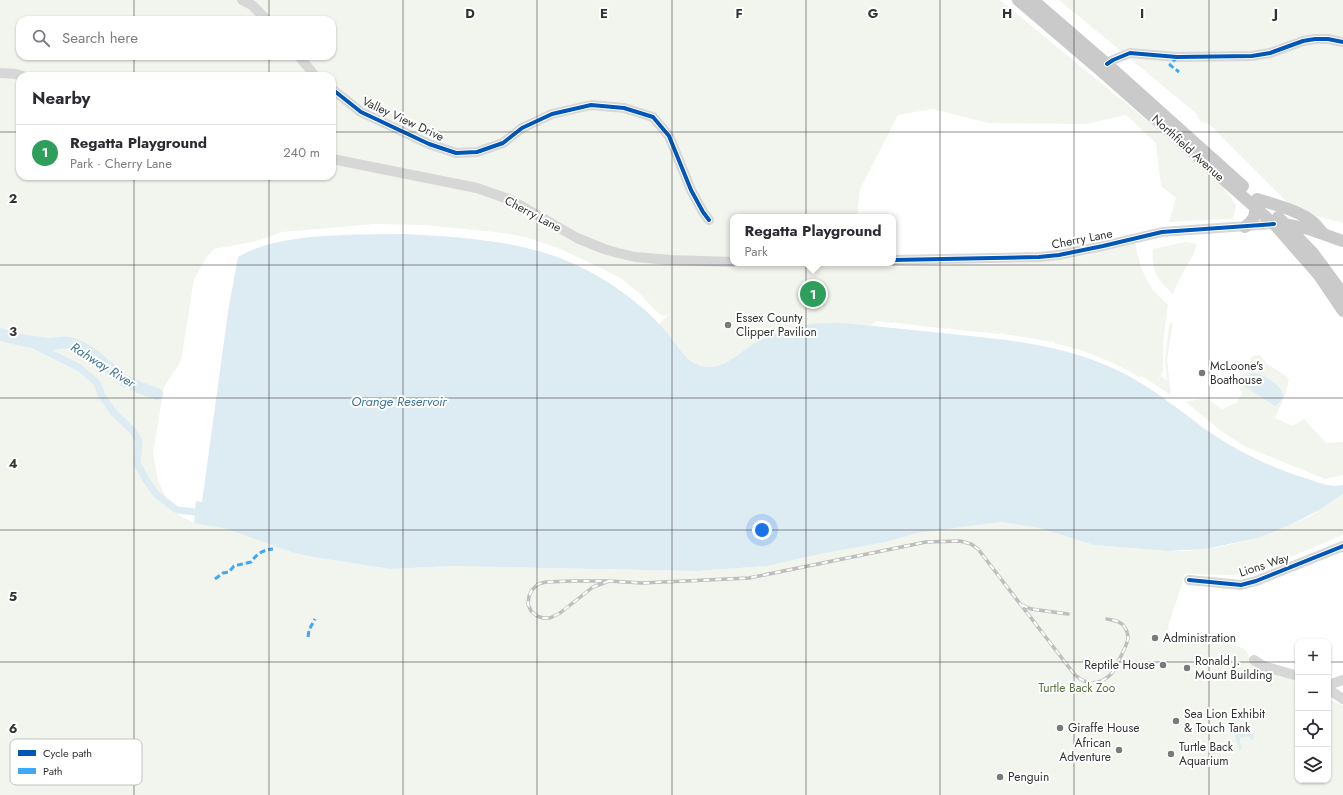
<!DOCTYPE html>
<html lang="en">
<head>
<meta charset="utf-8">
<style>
  :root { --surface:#fff; --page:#f2f2f3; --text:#2b2b33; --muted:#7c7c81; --line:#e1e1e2; --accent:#b45309 }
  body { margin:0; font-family:Jost,sans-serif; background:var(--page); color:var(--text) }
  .controls { position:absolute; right:12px; bottom:12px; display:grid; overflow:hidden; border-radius:8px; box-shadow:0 1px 3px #0004 }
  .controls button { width:36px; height:36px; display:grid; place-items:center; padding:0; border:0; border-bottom:1px solid var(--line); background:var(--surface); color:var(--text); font:20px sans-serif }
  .you { position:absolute; left:762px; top:530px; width:14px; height:14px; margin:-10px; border:3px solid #fff; border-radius:50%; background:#1a73e8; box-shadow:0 0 0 6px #1a73e833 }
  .badge { display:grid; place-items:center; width:26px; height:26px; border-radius:50%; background:var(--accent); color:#fff; font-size:13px; font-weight:700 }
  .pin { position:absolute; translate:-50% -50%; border:2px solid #fff; box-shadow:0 1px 4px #0006 }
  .popup { position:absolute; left:730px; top:214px; width:166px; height:52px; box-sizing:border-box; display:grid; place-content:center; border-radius:8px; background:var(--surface); filter:drop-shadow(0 1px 3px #0005); font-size:13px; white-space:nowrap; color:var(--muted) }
  .popup b { font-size:15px; color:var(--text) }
  .popup::after { content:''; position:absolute; left:50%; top:100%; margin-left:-8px; border:8px solid transparent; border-top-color:var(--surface) }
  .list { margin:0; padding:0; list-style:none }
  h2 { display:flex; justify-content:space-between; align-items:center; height:52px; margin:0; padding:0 16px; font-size:17px }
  h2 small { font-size:13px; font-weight:400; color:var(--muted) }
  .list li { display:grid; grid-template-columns:26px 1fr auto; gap:12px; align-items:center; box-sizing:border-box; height:56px; padding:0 16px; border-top:1px solid var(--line) }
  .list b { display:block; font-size:15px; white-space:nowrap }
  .list p { margin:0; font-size:13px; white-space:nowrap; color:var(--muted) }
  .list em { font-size:13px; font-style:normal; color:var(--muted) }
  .icon { flex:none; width:22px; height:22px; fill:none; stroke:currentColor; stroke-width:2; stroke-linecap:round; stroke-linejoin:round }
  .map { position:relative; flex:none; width:1343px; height:795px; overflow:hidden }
  .search { position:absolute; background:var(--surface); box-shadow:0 1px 3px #0004; left:16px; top:16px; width:320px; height:44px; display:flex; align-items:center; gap:10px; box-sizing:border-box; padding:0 14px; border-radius:12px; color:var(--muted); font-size:15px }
  .panel { position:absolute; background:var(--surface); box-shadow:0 1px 3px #0004; left:16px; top:72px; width:320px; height:108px; border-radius:12px }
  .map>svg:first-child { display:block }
  .green { fill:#f1f5ed; fill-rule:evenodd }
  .water { fill:#ddebf3 }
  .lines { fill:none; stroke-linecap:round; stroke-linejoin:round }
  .canal { stroke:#ddebf3; stroke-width:7 }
  .river { stroke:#ddebf3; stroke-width:12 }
  .minor { stroke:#d7d7d7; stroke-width:10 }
  .major { stroke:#cacaca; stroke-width:12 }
  .rail-casing { stroke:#bebebe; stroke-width:3.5 }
  .rail { stroke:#fff; stroke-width:2; stroke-dasharray:6; stroke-linecap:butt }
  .quiet { stroke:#3fa9f5; stroke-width:3; stroke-dasharray:6 3; stroke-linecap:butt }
  .cycleway-casing { stroke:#fff; stroke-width:6 }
  .cycleway { stroke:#0057b8; stroke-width:4 }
  .grid { fill:none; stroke:#333; stroke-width:1; stroke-opacity:0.55 }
  .poi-dot { fill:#7a7a7a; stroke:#fff; stroke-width:1.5 }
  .labels { text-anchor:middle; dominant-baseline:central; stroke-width:4; stroke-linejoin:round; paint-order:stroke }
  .street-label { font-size:12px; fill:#333; stroke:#fff }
  .poi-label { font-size:12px; fill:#333; stroke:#fff; text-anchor:start }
  .park-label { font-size:12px; fill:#56703f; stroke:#fff }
  .water-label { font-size:13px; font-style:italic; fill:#3f7597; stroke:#fff }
  .key { fill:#fff; stroke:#c2c2c2; stroke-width:1 }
  .key-label { font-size:11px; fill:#333 }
  .grid-label { font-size:13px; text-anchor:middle; font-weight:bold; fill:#333; stroke:#fff; stroke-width:4; stroke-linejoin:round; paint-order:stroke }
</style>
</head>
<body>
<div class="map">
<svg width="1343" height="795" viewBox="0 0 1343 795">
  <rect width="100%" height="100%" fill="#fff"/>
  <path class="green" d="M0,0h1000l218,179 18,26 -3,14 -64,3 7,-24 -15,-12 -5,-43 -30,-28 -41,9 -97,-1 -55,-14 -35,6 -38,74 -3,28h-124v46h91v4h54l136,-4 38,-2 23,-3 60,-15c6,29 11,42 33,62l-5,37v30l-2,2 1,3 5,4 -2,-20 4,-36 4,-3 -6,38 4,35 -31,-20 1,3c-26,-16 -56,-28 -87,-35v-2h-2v1l-21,-4 -29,-4v-1l-3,1 -49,-5v-1l-2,-1 -1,2 -50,-6 -3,-1v1l-18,-2 -5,5c-42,-4 -76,-5 -115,17 -18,10 -34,30 -57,22 -15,-5 -29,-29 -40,-41l10,-10 -6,2 -8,-6 -16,-17 -17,-14 -27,-14 -37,-17 -29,-10 -25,-5 -79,-8 -51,-1 -92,8 -19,7 -11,3 -38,7 -7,8 -13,22 -13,82 -17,26 -11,66 5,27 6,14 11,19 19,10 33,6 64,23 22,5 77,12 61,-3 245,5 57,-4 14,-1 53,-12 66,-12 31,-9 84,-11 38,6 55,17 74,6h18l33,-4 39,-9 32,-13 20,-9 25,-16 8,-6v41l-93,39 -8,1 -57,-1 -17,53 1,6 4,4 23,6 13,-4 34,9 4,4 3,7 48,24v97h30v-82l15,8v89h-1343zM20,20h312v36h-312zM20,76h312v100h-312z
    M1059,0h284v223l-48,-13 -86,-86 -8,-2 -4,-8z
    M1186,242l11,2c-5,17 -18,32 -24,50 -16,-14 -22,-24 -20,-45z
    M1260,355l6,8 23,15 -3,15 -11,25 17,8 12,-7 22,24 17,-1v33l-18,4 -79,-32 -25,-16 -35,-29 20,-4 16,11 14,-6 6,-9 -7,-17 10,-3 7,-18z"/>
  <path class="water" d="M402,234c97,5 168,10 244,77 9,8 18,18 25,27 6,7 11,15 17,21 25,18 41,2 61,-12 9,-6 18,-10 28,-14 21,-8 44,-11 67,-10 39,4 78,8 117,12 57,6 106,11 158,36 32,16 58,37 86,58 30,21 64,38 100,49 12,4 25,10 38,7v9l-22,15 -31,16 -32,13 -53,11 -37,2 -74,-6 -55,-17 -38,-6 -84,11 -31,9 -66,12 -53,12 -71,5 -245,-5 -61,3 -77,-12 -22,-5 -64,-23 -33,-6 2,-22 6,1 26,-190 10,-55c41,-25 116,-22 164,-23z
    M1252,373c9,0 30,12 31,22 0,5 -4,8 -8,11l-31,-20 2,-9z
    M1241,730l5,1v-1l3,1 1,2 3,1 1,4 -2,2 -4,-4 -8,2v5l2,5 -2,3 -5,-15 2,-3z"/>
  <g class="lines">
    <path class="canal" d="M24,340l56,28 17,15 5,13 11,16 20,19 6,11 -2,21 9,17 11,15 20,15 18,2"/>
    <path class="river" d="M0,334c15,6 33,8 49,10 10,0 16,-4 27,1 16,6 29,20 42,31 11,9 26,13 39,18"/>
    <path class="minor" d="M242,0l10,5 15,15
      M299,56l16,20
      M1107,64l6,-4 17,-7 47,4 75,-1 18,-3 33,-12 12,-2h13l15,3
      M0,73l16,1 7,2
      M332,89l29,23 68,32 27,9 21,-1 26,-9 19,-15 30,-14 39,-9 33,3 29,9 16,19 22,54 12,22 6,8
      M332,159l145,29 34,12 66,38 27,11 14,4 17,4 35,3 63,2
      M893,260l146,-3 20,-2 44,-9 59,-14 112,-8
      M1189,580l52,5 15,-4 87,-35
      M1254,660l9,6 35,10
      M1328,685l15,-5
      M1328,689l15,10"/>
    <path class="major" d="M1018,0l83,71 173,153 44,50 25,37
      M1033,0l74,64 136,122
      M1257,199c18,6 41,11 56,23 4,3 7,9 11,12
      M1278,217l35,36 30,41
      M1284,224l25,5 34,12
      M1245,227c7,-6 11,-10 10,-19"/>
    <defs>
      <path id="rail" d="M609,581l-16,6 -33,26 -10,5h-7l-6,-2 -6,-5 -3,-7 1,-8 3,-6 6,-6 8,-2 26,-1h37l33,2 107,-5 177,-36 34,-1 11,3 7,5 93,121c10,14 27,18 40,4 4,-4 6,-11 9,-16 3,-6 7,-13 8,-20 0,-4 -2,-9 -4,-12 -4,-5 -11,-6 -17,-7
        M1022,605l9,4 37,5"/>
    </defs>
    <use href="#rail" class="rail-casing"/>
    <use href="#rail" class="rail"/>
    <path class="quiet" d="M1177,57l-7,8 9,7
      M215,579l8,-6 6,-1 5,-6 17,-4c6,-8 11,-12 22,-13
      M308,637l1,-7 6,-11"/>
    <defs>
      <path id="cycleway" d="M1107,64l6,-4 17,-7 47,4 75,-1 18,-3 33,-12 12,-2h13l15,3
        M332,89l29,23 68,32 27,9 21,-1 26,-9 19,-15 30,-14 39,-9 33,3 29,9 16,19 22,54 12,22 6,8
        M893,260l146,-3 20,-2 44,-9 59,-14 112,-8
        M1189,580l52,5 15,-4 87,-35"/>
    </defs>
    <use href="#cycleway" class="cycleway-casing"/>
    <use href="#cycleway" class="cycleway"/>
  </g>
  <path class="grid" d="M134,0v20M269,0v20M403,0v795M537,0v795M672,0v795M806,0v795M940,0v795M1074,0v795M1209,0v795M134,56v20M269,56v20M0,132h20M332,132h1011M134,176v619M269,176v619M0,265h1343M0,398h1343M0,530h1343M0,662h1298M1328,662h15"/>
  <g class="poi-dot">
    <circle cx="728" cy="325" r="4"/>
    <circle cx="1202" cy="373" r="4"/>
    <circle cx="1155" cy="638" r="4"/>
    <circle cx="1163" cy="665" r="4"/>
    <circle cx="1187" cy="668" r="4"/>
    <circle cx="1176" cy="721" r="4"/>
    <circle cx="1060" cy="728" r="4"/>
    <circle cx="1119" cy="750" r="4"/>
    <circle cx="1171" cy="754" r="4"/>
    <circle cx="1000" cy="777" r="4"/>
  </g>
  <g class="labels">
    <g class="street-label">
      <text transform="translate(403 119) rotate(25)">Valley View Drive</text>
      <text transform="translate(1188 148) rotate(42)">Northfield Avenue</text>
      <text transform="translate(533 214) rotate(28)">Cherry Lane</text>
      <text transform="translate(1082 239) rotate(-11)">Cherry Lane</text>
      <text transform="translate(1264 565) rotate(-18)">Lions Way</text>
    </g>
    <g class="poi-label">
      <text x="736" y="318">Essex County<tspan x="736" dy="14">Clipper Pavilion</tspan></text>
      <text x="1210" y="366">McLoone's<tspan x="1210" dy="14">Boathouse</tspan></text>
      <text x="1163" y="638">Administration</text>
      <text x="1195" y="661">Ronald J.<tspan x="1195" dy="14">Mount Building</tspan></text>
      <text x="1155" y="665" text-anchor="end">Reptile House</text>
      <text x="1184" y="714">Sea Lion Exhibit<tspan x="1184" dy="14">&amp; Touch Tank</tspan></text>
      <text x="1068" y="728">Giraffe House</text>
      <text x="1111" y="743" text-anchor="end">African<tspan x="1111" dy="14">Adventure</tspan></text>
      <text x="1179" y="747">Turtle Back<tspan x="1179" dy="14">Aquarium</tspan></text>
      <text x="1008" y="777">Penguin</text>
    </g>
    <g class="park-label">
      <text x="1077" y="688">Turtle Back Zoo</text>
    </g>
    <g class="water-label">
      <text transform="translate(103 365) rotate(32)">Rahway River</text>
      <text x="399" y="401">Orange Reservoir</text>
    </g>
  </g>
  <rect x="10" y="739" width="132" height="46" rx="6" class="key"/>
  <rect x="18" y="750" width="18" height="6" fill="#0057b8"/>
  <rect x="18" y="768" width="18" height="6" fill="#3fa9f5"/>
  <g class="key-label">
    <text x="43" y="757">Cycle path</text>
    <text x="43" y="775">Path</text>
  </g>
  <g class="grid-label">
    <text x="470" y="18">D</text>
    <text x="604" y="18">E</text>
    <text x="739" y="18">F</text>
    <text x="873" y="18">G</text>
    <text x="1007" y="18">H</text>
    <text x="1142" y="18">I</text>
    <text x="1276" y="18">J</text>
    <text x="13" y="203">2</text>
    <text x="13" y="336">3</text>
    <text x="13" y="468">4</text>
    <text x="13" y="601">5</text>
    <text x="13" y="733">6</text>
  </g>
</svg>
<div class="controls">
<button>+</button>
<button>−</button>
<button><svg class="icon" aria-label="locate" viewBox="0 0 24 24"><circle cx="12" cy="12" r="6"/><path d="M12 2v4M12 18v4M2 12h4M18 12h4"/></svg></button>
<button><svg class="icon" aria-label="layers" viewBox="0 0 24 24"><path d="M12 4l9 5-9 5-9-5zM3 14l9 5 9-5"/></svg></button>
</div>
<div class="you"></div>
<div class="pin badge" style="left:813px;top:294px;background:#2e9e5b">1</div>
<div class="popup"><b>Regatta Playground</b>Park</div>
<div class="search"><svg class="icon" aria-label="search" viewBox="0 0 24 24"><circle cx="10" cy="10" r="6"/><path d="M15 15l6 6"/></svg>Search here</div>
<section class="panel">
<h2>Nearby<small></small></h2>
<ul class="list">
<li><span class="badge" style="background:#2e9e5b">1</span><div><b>Regatta Playground</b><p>Park · Cherry Lane</p></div><em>240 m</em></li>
</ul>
</section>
</div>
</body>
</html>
